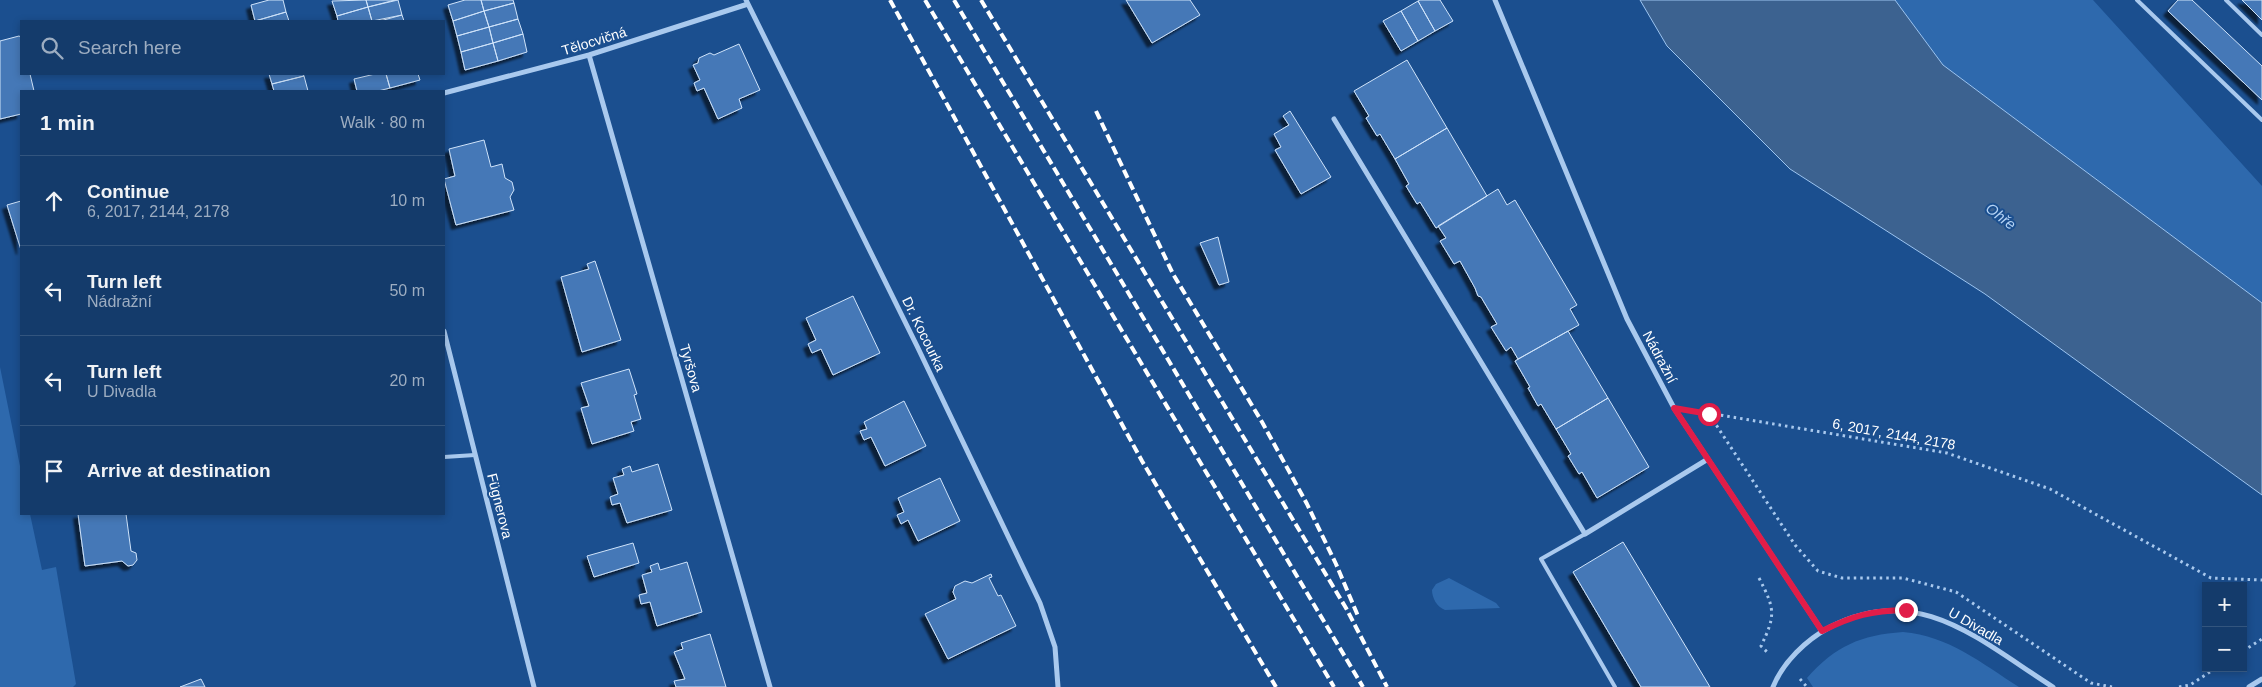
<!DOCTYPE html>
<html lang="en">
<head>
<meta charset="utf-8">
<style>
  :root { --surface:#143b6b; --page:#1d4271; --text:#f1f3f6; --muted:#9dadc1; --line:#33557e }
  body { margin:0; font-family:Arial,sans-serif; background:var(--page); color:var(--text) }
  .controls { position:absolute; right:15px; bottom:15px; display:grid; overflow:hidden; border-radius:0px; box-shadow:0 2px 8px #0003 }
  .controls button { width:45px; height:45px; display:grid; place-items:center; padding:0; border:0; border-bottom:1px solid var(--line); background:var(--surface); color:var(--text); font:25px sans-serif }
  .stop { position:absolute; width:15px; height:15px; margin:-11px; border:4px solid #e11d48; border-radius:50%; background:#fff }
  .stop.end { background:#e11d48; border-color:#fff; box-shadow:0 1px 5px #0008 }
  .list { margin:0; padding:0; list-style:none }
  h2 { display:flex; justify-content:space-between; align-items:center; height:65px; margin:0; padding:0 20px; font-size:21px }
  h2 small { font-size:16px; font-weight:400; color:var(--muted) }
  .list li { display:grid; grid-template-columns:32px 1fr auto; gap:15px; align-items:center; box-sizing:border-box; height:90px; padding:0 20px; border-top:1px solid var(--line) }
  .list b { display:block; font-size:19px; white-space:nowrap }
  .list p { margin:0; font-size:16px; white-space:nowrap; color:var(--muted) }
  .list em { font-size:16px; font-style:normal; color:var(--muted) }
  .icon { flex:none; width:28px; height:28px; fill:none; stroke:currentColor; stroke-width:2; stroke-linecap:round; stroke-linejoin:round }
  .map { position:relative; flex:none; width:2262px; height:687px; overflow:hidden }
  .search { position:absolute; background:var(--surface); box-shadow:0 2px 8px #0003; left:20px; top:20px; width:425px; height:55px; display:flex; align-items:center; gap:12px; box-sizing:border-box; padding:0 18px; border-radius:0px; color:var(--muted); font-size:19px }
  .panel { position:absolute; background:var(--surface); box-shadow:0 2px 8px #0003; left:20px; top:90px; width:425px; height:425px; border-radius:0px }
  .map>svg:first-child { display:block }
  .green { fill:#2e69ad }
  .water { fill:#3c6290; stroke:#9cc4f0 }
  .building { fill:#4478b7; stroke:#cfe3fa; filter:url(#shadow) }
  .lines { fill:none; stroke-linecap:round; stroke-linejoin:round }
  .path { stroke:#a9c9ee; stroke-width:3; stroke-dasharray:2.5 4; stroke-linecap:butt }
  .service { stroke:#a9c9ee; stroke-width:4 }
  .minor { stroke:#a9c9ee; stroke-width:5 }
  .rail { stroke:#fff; stroke-width:4; stroke-dasharray:9 4; stroke-linecap:butt }
  .route { stroke:#e11d48; stroke-width:6 }
  .labels { text-anchor:middle; dominant-baseline:central; stroke-width:4; stroke-linejoin:round; paint-order:stroke }
  .street-label { font-size:14px; fill:#fff; stroke:#1b4f8f }
  .water-label { font-size:15px; font-style:italic; fill:#b5d3f5; stroke:#1b4f8f }
</style>
</head>
<body>
<div class="map">
<svg width="2262" height="687" viewBox="0 0 2262 687">
  <defs>
    <filter id="shadow"><feDropShadow dx="-4.5" dy="4.5" stdDeviation="1" flood-color="#0009"/></filter>
  </defs>
  <rect width="100%" height="100%" fill="#1b4f8f"/>
  <path class="green" d="M1895,0h198l169,186v117l-319,-238z
    M0,367l21,104v43h9l12,56 14,-3 20,117 -3,3h-73z
    M1449,578l47,25 4,5 -55,2c-8,-3 -13,-12 -13,-20l4,-6z
    M1903,632c46,4 78,31 116,55h-206l-6,-9c28,-32 54,-43 96,-46z"/>
  <path class="water" d="M1640,0h255l48,65 319,238v192l-277,-201 -195,-125 -123,-123z"/>
  <path class="building" d="M269,0h14l3,12 -31,9 -4,-16z
    M366,0h29l-27,7z
    M366,0l2,7 -31,9 -5,-15z
    M398,0l4,15 -30,6 -4,-14z
    M465,0h16l3,11 -31,10 -5,-16z
    M481,0h32l1,3 -30,8z
    M1126,0h64l10,15 -48,28z
    M1420,0h20l13,21 -18,10 -17,-30z
    M2178,0h14l70,66v34l-94,-89z
    M2242,0h20v20z
    M1418,1l17,30 -17,10 -17,-30z
    M514,3l4,16 -29,8 -5,-16z
    M368,7l4,14h-34l-1,-5z
    M484,11l5,16 -32,9 -4,-15z
    M1401,11l17,30 -17,10 -18,-30z
    M286,12l3,9h-34z
    M402,15l2,6h-24z
    M518,19l5,15 -30,9 -4,-16z
    M489,27l4,16 -32,9 -4,-16z
    M523,34l4,18 -29,9 -5,-18z
    M19,36l2,1v37h9l4,17h-13v23l-21,5v-78z
    M493,43l5,18 -33,9 -4,-18z
    M739,44l21,46 -21,9 3,9 -24,11 -14,-31 -7,3 -3,-8 6,-3 -7,-15 5,-2 1,-5 11,-5 4,2z
    M1407,60l40,68 -52,31 -15,-25 -3,2 -11,-18 3,-2 -15,-25z
    M269,74h34l1,2 -32,8z
    M375,74h11l4,14 -12,3h-21l-3,-12z
    M386,74h32l2,6 -30,8z
    M304,76l4,15h-34l-2,-7z
    M1290,111l41,66 -30,17 -26,-44 6,-3 -7,-13 15,-9 -6,-9z
    M1447,128l40,68 -51,32 -16,-26 -3,2 -11,-18 3,-2 -14,-25z
    M484,140l7,27 11,-3 3,14 7,4 2,8 -4,7 4,13 -58,15 -12,-46 11,-3 -6,-27z
    M1498,189l9,16 8,-5 62,105 -7,4 9,16 -61,34 -7,-12 -5,4 -15,-24 6,-3 -16,-27 -3,-1 -3,-8 -15,-27 -6,3 -14,-23 6,-3 -8,-12z
    M21,201v49l-14,-45z
    M1218,237l11,45 -10,3 -19,-42z
    M595,261l26,79 -39,12 -21,-75 28,-8 -2,-5z
    M853,296l27,57 -47,22 -12,-26 -9,4 -4,-9 8,-4 -10,-22z
    M1568,331l40,67 -52,31 -15,-25 -3,2 -10,-18 2,-1 -15,-26z
    M629,369l8,25 -3,1 7,24 -10,3 3,9 -42,13 -11,-36 8,-2 -8,-23z
    M1608,398l41,69 -52,31 -15,-26 -3,2 -11,-18 3,-2 -15,-25z
    M904,401l22,45 -41,20 -14,-29 -7,3 -4,-9 7,-2 -3,-7z
    M658,464l14,46 -45,13 -7,-20 -8,2 -2,-8 8,-3 -5,-16 11,-3 -2,-6 8,-3 2,6z
    M940,478l20,43 -42,20 -10,-21 -7,4 -4,-9 7,-3 -6,-14z
    M78,514h48l5,37 5,2 1,7 -4,5 -5,1 -6,-5 -37,5z
    M1623,542l87,145h-69l-68,-115z
    M633,543l6,20 -45,14 -7,-21z
    M687,562l15,50 -45,14 -7,-24 -9,2 -2,-9 8,-2 -5,-18 10,-3 -2,-6 8,-3 2,7z
    M991,574l1,3 -3,1 9,18 3,-1 15,31 -68,33 -23,-45 31,-15 -3,-7 2,-6 10,-5 7,2z
    M710,634l16,53h-50l-2,-6 11,-2 -11,-27 9,-3 -2,-6z
    M201,679l4,8h-25z"/>
  <g class="lines">
    <path class="path" d="M1708,413l239,40 103,36 161,89 51,2
      M1704,417l5,-3 86,131 23,26 24,7h61l53,14 135,91 21,4
      M1759,578c16,31 17,37 2,68l7,7
      M2243,651l19,-12
      M1800,679l7,8
      M2179,687l11,-2 26,-17"/>
    <path class="service" d="M2137,0l125,120
      M2226,0l36,35
      M444,457l31,-2
      M1585,534l-44,25 74,128"/>
    <path class="minor" d="M746,0l171,346 123,257 15,44 3,40
      M1495,0l132,319 47,89 148,223
      M589,55l181,632
      M444,93l145,-38 159,-51
      M1334,119l251,415 123,-75
      M444,331l90,356
      M1773,687c10,-25 33,-47 57,-60 89,-46 150,14 223,60
      M2249,687l13,-8"/>
    <path class="rail" d="M890,0l252,461 134,226
      M925,0l409,687
      M954,0l409,687
      M981,0l365,608 41,79
      M1096,111l77,163 89,148 45,82 29,60 22,52"/>
  </g>
  <g class="lines">
    <path class="route" d="M1709,414l-35,-6 148,223c32,-16 49,-20 84,-21"/>
  </g>
  <g class="labels">
    <g class="street-label">
      <text transform="translate(594 41) rotate(-17)">Tělocvičná</text>
      <text transform="translate(924 334) rotate(64)">Dr. Kocourka</text>
      <text transform="translate(1660 357) rotate(62)">Nádražní</text>
      <text transform="translate(691 368) rotate(74)">Tyršova</text>
      <text transform="translate(1894 434) rotate(10)">6, 2017, 2144, 2178</text>
      <text transform="translate(500 506) rotate(76)">Fügnerova</text>
      <text transform="translate(1976 626) rotate(30)">U Divadla</text>
    </g>
    <g class="water-label">
      <text transform="translate(2001 216) rotate(37)">Ohře</text>
    </g>
  </g>
</svg>
<div class="controls">
<button>+</button>
<button>−</button>
</div>
<div class="stop" style="left:1709px;top:414px"></div>
<div class="stop end" style="left:1906px;top:610px"></div>
<div class="search"><svg class="icon" aria-label="search" viewBox="0 0 24 24"><circle cx="10" cy="10" r="6"/><path d="M15 15l6 6"/></svg>Search here</div>
<section class="panel">
<h2>1 min<small>Walk · 80 m</small></h2>
<ul class="list">
<li><svg class="icon" aria-label="ahead" viewBox="0 0 24 24"><path d="M12 20V5M6 11l6-6 6 6"/></svg><div><b>Continue</b><p>6, 2017, 2144, 2178</p></div><em>10 m</em></li>
<li><svg class="icon" aria-label="left" viewBox="0 0 24 24"><path d="M17 20v-9H6M10 6l-5 5 5 5"/></svg><div><b>Turn left</b><p>Nádražní</p></div><em>50 m</em></li>
<li><svg class="icon" aria-label="left" viewBox="0 0 24 24"><path d="M17 20v-9H6M10 6l-5 5 5 5"/></svg><div><b>Turn left</b><p>U Divadla</p></div><em>20 m</em></li>
<li><svg class="icon" aria-label="arrive" viewBox="0 0 24 24"><path d="M6 21V4h12l-3 4 3 4H6"/></svg><div><b>Arrive at destination</b></div></li>
</ul>
</section>
</div>
</body>
</html>
